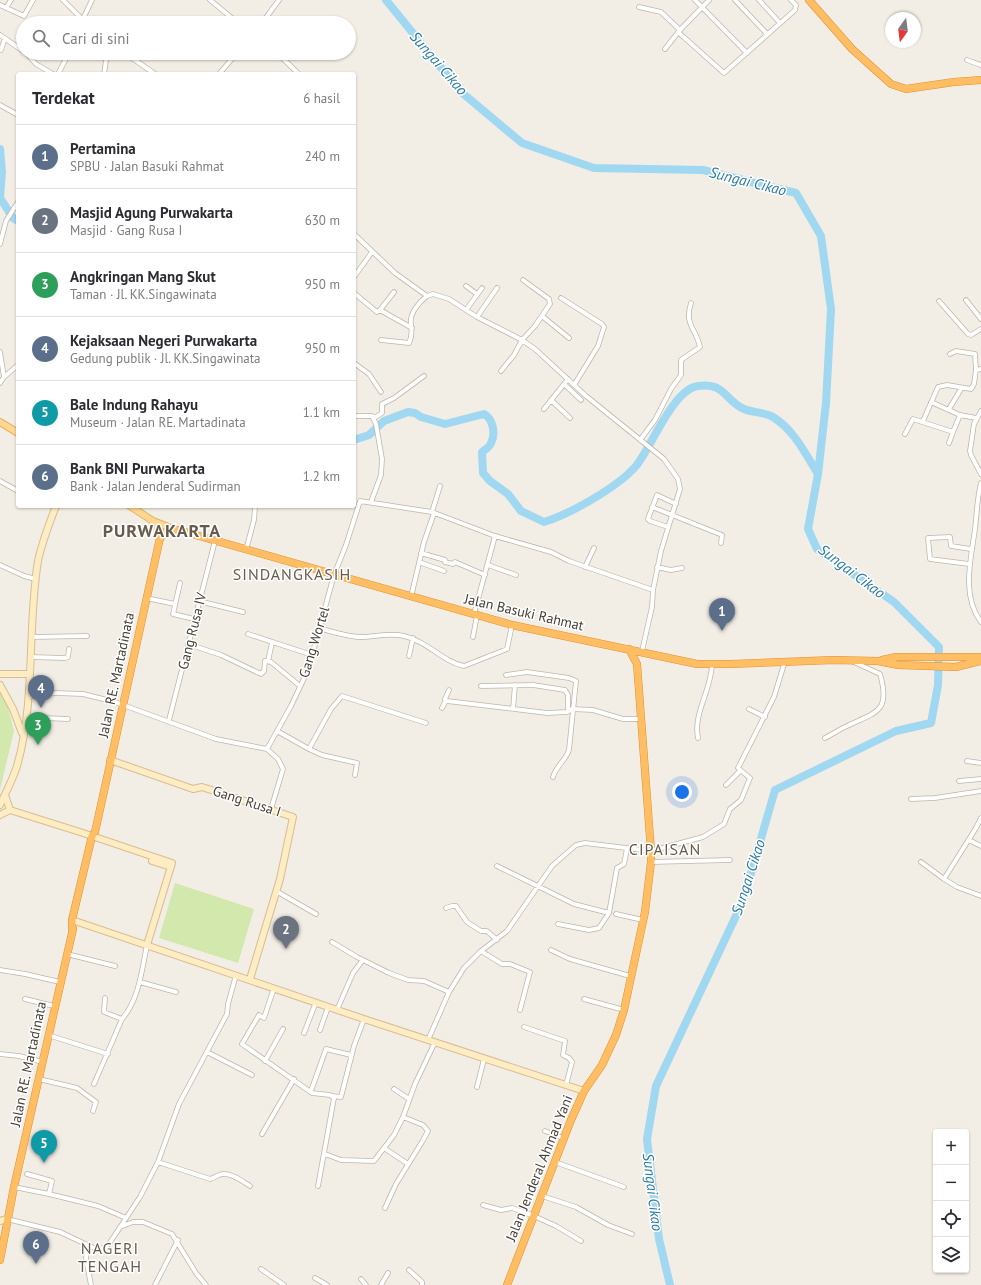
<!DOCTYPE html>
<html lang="id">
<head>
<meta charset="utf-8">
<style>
  :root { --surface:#fff; --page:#f7f7f7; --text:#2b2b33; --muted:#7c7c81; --line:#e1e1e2; --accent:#0b8043 }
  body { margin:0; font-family:"PT Sans",sans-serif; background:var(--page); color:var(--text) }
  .controls { position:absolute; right:12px; bottom:12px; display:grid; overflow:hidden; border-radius:4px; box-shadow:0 1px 3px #0004 }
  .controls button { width:36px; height:36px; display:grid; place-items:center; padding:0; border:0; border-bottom:1px solid var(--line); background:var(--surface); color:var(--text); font:20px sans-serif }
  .compass { position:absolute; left:885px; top:12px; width:36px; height:36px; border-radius:50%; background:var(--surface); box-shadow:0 1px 3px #0004; rotate:194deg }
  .you { position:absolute; left:682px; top:792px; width:14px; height:14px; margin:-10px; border:3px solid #fff; border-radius:50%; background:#1a73e8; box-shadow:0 0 0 6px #1a73e833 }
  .badge { display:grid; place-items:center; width:26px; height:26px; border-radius:50%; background:var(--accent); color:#fff; font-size:13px; font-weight:700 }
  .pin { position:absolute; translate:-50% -33px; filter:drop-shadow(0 1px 2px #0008) }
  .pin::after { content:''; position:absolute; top:21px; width:14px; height:12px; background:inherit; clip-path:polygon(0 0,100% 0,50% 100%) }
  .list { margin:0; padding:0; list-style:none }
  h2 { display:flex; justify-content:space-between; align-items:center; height:52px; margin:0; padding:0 16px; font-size:17px }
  h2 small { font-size:13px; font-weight:400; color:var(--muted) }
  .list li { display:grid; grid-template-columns:26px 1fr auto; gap:12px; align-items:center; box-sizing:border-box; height:64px; padding:0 16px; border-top:1px solid var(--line) }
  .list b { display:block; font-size:15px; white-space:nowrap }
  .list p { margin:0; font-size:13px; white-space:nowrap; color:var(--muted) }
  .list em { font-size:13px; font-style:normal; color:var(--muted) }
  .icon { flex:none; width:22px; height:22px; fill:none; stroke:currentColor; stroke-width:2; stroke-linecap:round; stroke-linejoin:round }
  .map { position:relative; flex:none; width:981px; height:1285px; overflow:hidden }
  .search { position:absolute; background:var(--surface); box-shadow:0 1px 3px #0004; left:16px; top:16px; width:340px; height:44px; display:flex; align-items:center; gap:10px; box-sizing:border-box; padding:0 14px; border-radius:22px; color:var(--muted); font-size:15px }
  .panel { position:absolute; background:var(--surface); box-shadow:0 1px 3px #0004; left:16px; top:72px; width:340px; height:436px; border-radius:4px }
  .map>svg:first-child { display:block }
  .green { fill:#d3e8ad }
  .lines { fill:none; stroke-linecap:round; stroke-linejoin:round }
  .river { stroke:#a0d7f1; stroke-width:8 }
  .street-casing { stroke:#bfb5a8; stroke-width:5.5 }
  .secondary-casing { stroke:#d4be95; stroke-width:8 }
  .primary-casing { stroke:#e5b261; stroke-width:8 }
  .highway-casing { stroke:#df9133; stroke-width:8 }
  .street { stroke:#fff; stroke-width:4 }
  .secondary { stroke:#ffecc3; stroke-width:6 }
  .primary { stroke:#ffd792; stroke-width:6 }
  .highway { stroke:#ffbe64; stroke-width:7 }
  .labels { text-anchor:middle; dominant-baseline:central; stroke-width:3; stroke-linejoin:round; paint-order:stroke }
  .street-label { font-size:14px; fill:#463e35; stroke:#fff }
  .water-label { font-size:15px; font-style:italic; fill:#2a7aa3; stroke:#fff }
  .quarter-label { font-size:16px; letter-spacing:1px; fill:#695b4c; stroke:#fff }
  .district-label { font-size:18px; font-weight:bold; letter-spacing:1px; fill:#695b4c; stroke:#fff }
</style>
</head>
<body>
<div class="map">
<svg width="981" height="1285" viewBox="0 0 981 1285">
  <rect width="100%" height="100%" fill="#f3eee5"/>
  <path class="green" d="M0,693l8,14 6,24 -14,59z
    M175,883l79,26 -16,54 -79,-25z"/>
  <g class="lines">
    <path class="river" d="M386,0l74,91 62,52 72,25 109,2 93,23 25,43 10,73 -5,94 -8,71 -10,55 9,20 77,53 45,45 -1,38 -7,38 -35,8 -121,59 -32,111 -87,185 -9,53 12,100 11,46
      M0,149l2,23 -2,25
      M0,198l13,20 5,3
      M354,440l15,-5 15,-14 24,-9 7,1 6,4 24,7 39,-10c9,5 12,20 7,29 -1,3 -6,7 -9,9l1,21 7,8 18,13 13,17 23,11c26,-8 74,-35 92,-56 15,-18 37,-77 62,-80 27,-4 27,15 46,23 9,4 21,3 29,8 21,13 32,36 45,57"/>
    <defs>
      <path id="street" d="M63,0l19,19
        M210,0l28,23
        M695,0l52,53
        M735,0l32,34
        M759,0l21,23
        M0,5l24,11 9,-16
        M639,7l22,5 19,18
        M6,8l5,-8
        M81,23l11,-23
        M262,23l17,-23
        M678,32l46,41 71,-63 1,-5 -5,-5
        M0,35l23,16
        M665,49l15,-19 29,-30
        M1,50l4,-12
        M26,53l10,11 17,10
        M125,53l30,21
        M277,53l22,21
        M967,60l14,5
        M58,74l11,-21
        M104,74l3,-21
        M219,74l18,-21
        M0,105l18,10
        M354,234l41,39 32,23 6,-2 16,5 28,18 45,23 13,9 51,47 78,63 14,20 2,10 -19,62 -8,39
        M0,244l6,-23 12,-19
        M354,277l18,-25
        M466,286l11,8
        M354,293l23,19 3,-2 32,18
        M561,298l41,26 2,3 -6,19 -24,39
        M966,300l15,19
        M939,301l29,33 3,1 10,-6
        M380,310l14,-18
        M466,310l16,-22
        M542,316l27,22
        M477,317l20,-29
        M381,340l28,3c3,-6 3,-12 2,-19 -2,-10 8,-22 16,-28
        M0,352l4,25
        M950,354l6,-3 19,3 1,16 5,-1
        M354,363l15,11 12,18
        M501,371l13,-16 8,-15 13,-14 15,-22 -1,-5 -26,-19
        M0,383l4,-6 14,-12
        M564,384l17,16
        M551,400l19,18
        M931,402l29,13
        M544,409l24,-30
        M949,409l12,-20
        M981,411l-7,13 -4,27 1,4 10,19
        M354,416h18l4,8 6,35 -1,16 -10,27
        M374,418l8,-5v-9l12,-6 30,-22
        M923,421l15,-34 9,-2 24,4 3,-5 2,-14
        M905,434l8,-15 40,13 7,-17 16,3
        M640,440l15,-20 16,-31 10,-14v-15l19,-13c-4,-19 -16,-22 -9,-44
        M949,443l4,-11
        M0,481l18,10
        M981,483c-4,15 -4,30 -6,46 -4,30 -14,66 6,93
        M652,507l70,28 -1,8
        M432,512l8,-26
        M668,527l-18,-6 -2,-2 1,-3 8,-21 19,9
        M246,550l8,-30 1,-13
        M421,553l24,7v2l8,2 2,-2 30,13
        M419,562l25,9
        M969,564l-39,-5 -2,-21 22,-1 1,9 20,3
        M0,565l24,11 12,3
        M488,565l28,10
        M585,567l9,-19
        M657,567l14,3 11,-2
        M180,583l-7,31 21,5
        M411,597l13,-55 10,-29
        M146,598l29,6
        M199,601l44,11
        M474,614l21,-78
        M319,628c10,3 32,9 42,9 15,0 28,-5 43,-1 23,5 39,26 60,30l43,-17 5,-24
        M248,634l64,21
        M32,637l55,-1
        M473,637l4,-22
        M188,644l33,11 40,19 3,-3 1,-10 6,1 29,24
        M409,656l4,-18
        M30,657l35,1 3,-1 1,-8
        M268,661l4,-18
        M506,675l21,-3 42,6 7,3 -7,69c-3,10 -13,16 -16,27
        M481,686l52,-1 32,5 3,5v15
        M449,690l-4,9 2,2 100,12 20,-1 5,-3 21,1 30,9h17
        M28,696l28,-3 27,1 32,8 101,37 51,10 11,10 5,10 -12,40
        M442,708l4,-8
        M513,709l2,-24
        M749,709l16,8
        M26,720l17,-2 25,1
        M169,720l46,-179
        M277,731l32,18 22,-40 11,-13 84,27
        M698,738c-5,-25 13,-47 14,-73
        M825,738c8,-4 15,-9 22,-12 29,-14 44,-14 33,-52l-26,-12
        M267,749l24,-43 17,-36 26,-95 12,-30 14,-44 72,11 63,24 56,16 18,9 84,29 -1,17 -10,44
        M309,749l13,6 35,8 -2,12
        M967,761l14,2
        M959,781l22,-2
        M726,785l14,-14
        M911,799l24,-1 46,-7
        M981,818l-5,10 -32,51 13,8 24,9
        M969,840l12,6
        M651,862l79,-2
        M921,862l23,17
        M497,866l77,38 35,9
        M276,891l40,23
        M446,908l6,-2h4l11,16 14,9h6l10,9
        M616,914l27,6
        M558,924l31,6 10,-2 10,-15 8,-45 7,-4 3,-15
        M332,942l25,15 32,16 19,7 16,1 25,11
        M551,950l19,9 60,17
        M481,951l21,13h8l20,8 -10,38
        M67,954l48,12
        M0,970l25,4 35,8
        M140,982l36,10
        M274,988l-10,30 -5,-3 -17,29 70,49 18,2 4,3 -16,88
        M105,998l-1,14 18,7
        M25,999l29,7
        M584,999l40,11
        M337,1010l16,-37 9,-12
        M524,1027l41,14 -2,14 6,3 3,4 -6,23
        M320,1030l8,-23
        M304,1033l12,-31
        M48,1035l60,19
        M428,1040l21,-48 15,-24 17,-17 26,-20 45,-65 24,-21 9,-2 66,8 52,-14 21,-13 6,-15 11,-9 9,-22 -12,-10 36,-71 11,-36
        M207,1052l45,23
        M0,1054l19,2 24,6
        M265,1061l18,-32
        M39,1079l38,9 19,14 -3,9
        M94,1084l28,-65c17,-19 20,-50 25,-74
        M477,1087l7,-28
        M394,1089l15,10
        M311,1091l15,-42 25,6
        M332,1096l9,1 13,-51 10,-27
        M545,1131l18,7
        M262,1134l32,-55
        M384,1148l24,16
        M325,1154l16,6 33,1 20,-26 9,-18
        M158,1162l52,17c4,-1 6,-3 9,-4 10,-4 23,6 31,11
        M555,1162l69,25
        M27,1174l25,7 -3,13 49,12 28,12
        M14,1187l35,7
        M542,1196l34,11 32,18 24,9
        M483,1205l18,5 11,-2 22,8 22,10 25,15
        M385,1208l11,-24 26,-42 6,-11 -5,-6 -20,-8 12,-33 20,-42
        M7,1219l53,13 36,17h5l8,-5 31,-47 18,-35 21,-58 48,-90 1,-10 8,-29
        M120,1227l13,-5h10l29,12 24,39 10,12
        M87,1246l-1,13 5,26
        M261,1269l23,16
        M409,1270l13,12v3
        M315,1278l12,7
        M361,1279l5,6
        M155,1285l23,-45
        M381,1285l7,-12"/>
      <path id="secondary" d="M0,674h29
        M0,685l13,24 9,24
        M110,760l83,29 9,-2 91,30 -13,62 -30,100
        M5,795l5,15
        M0,805c6,-13 13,-26 17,-39 19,-66 10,-138 21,-205 4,-19 11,-37 18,-55
        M0,815l10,-5 73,23 89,30 -25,82
        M152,861l19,6
        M72,920l292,99 220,72
        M0,1221l7,-2"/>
      <path id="primary" d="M0,422l18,11
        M130,506l23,15 18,7
        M153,522l5,7 2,9"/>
      <path id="highway" d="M809,0l43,49 39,35 15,5 48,-7 27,-2
        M882,660l14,-3h85
        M72,932v-12l20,-84 3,-4 65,-294 11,-10 341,97 185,39h34l103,-4 44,1 20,4 58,2 25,-6
        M0,1260l14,-73 59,-258
        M507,1285l64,-165 13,-29 18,-26 14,-30 8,-25 21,-98 6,-50v-11l-14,-187 -8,-15"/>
    </defs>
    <use href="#street" class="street-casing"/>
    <use href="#secondary" class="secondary-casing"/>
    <use href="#primary" class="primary-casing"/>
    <use href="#highway" class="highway-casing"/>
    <use href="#street" class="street"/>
    <use href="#secondary" class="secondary"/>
    <use href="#primary" class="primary"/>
    <use href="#highway" class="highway"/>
  </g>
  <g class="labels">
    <g class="street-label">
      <text transform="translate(524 612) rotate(13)">Jalan Basuki Rahmat</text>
      <text transform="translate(192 631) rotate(-76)">Gang Rusa IV</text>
      <text transform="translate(314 642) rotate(-73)">Gang Wortel</text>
      <text transform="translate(116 675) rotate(-78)">Jalan RE. Martadinata</text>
      <text transform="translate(247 801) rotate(18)">Gang Rusa I</text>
      <text transform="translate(28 1064) rotate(-78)">Jalan RE. Martadinata</text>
      <text transform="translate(539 1168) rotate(-68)">Jalan Jenderal Ahmad Yani</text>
    </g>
    <g class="water-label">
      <text transform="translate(439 63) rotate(49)">Sungai Cikao</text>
      <text transform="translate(748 181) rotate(14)">Sungai Cikao</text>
      <text transform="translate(852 571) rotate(37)">Sungai Cikao</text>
      <text transform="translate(748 877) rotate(-72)">Sungai Cikao</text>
      <text transform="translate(653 1192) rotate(83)">Sungai Cikao</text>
    </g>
    <g class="quarter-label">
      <text x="292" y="574">SINDANGKASIH</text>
      <text x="665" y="849">CIPAISAN</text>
      <text x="110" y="1248">NAGERI<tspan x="110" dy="18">TENGAH</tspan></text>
    </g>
    <g class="district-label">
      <text x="162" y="530">PURWAKARTA</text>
    </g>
  </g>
</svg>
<div class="controls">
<button>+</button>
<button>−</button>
<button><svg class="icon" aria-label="locate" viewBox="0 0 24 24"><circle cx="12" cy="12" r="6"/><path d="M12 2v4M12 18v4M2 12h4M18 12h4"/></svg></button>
<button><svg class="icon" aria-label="layers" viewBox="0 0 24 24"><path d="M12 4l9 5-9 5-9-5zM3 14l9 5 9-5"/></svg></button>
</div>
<svg class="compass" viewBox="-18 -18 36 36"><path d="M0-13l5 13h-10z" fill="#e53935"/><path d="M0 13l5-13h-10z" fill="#7c7c81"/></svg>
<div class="you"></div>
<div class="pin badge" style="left:722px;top:631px;background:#5c6f8a">1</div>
<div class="pin badge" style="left:286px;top:949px;background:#6b7280">2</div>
<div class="pin badge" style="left:38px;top:745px;background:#2e9e5b">3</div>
<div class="pin badge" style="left:41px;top:708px;background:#5c6f8a">4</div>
<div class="pin badge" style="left:44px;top:1163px;background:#0f9aa8">5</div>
<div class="pin badge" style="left:36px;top:1264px;background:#5c6f8a">6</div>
<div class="search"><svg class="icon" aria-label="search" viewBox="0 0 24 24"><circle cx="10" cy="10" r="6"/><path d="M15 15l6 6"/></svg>Cari di sini</div>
<section class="panel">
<h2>Terdekat<small>6 hasil</small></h2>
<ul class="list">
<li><span class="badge" style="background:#5c6f8a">1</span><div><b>Pertamina</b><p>SPBU · Jalan Basuki Rahmat</p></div><em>240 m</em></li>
<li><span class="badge" style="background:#6b7280">2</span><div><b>Masjid Agung Purwakarta</b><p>Masjid · Gang Rusa I</p></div><em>630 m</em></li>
<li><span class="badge" style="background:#2e9e5b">3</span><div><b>Angkringan Mang Skut</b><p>Taman · Jl. KK.Singawinata</p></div><em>950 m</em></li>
<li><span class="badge" style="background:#5c6f8a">4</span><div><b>Kejaksaan Negeri Purwakarta</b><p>Gedung publik · Jl. KK.Singawinata</p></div><em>950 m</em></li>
<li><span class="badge" style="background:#0f9aa8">5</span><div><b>Bale Indung Rahayu</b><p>Museum · Jalan RE. Martadinata</p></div><em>1.1 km</em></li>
<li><span class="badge" style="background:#5c6f8a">6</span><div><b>Bank BNI Purwakarta</b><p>Bank · Jalan Jenderal Sudirman</p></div><em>1.2 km</em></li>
</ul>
</section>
</div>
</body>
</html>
